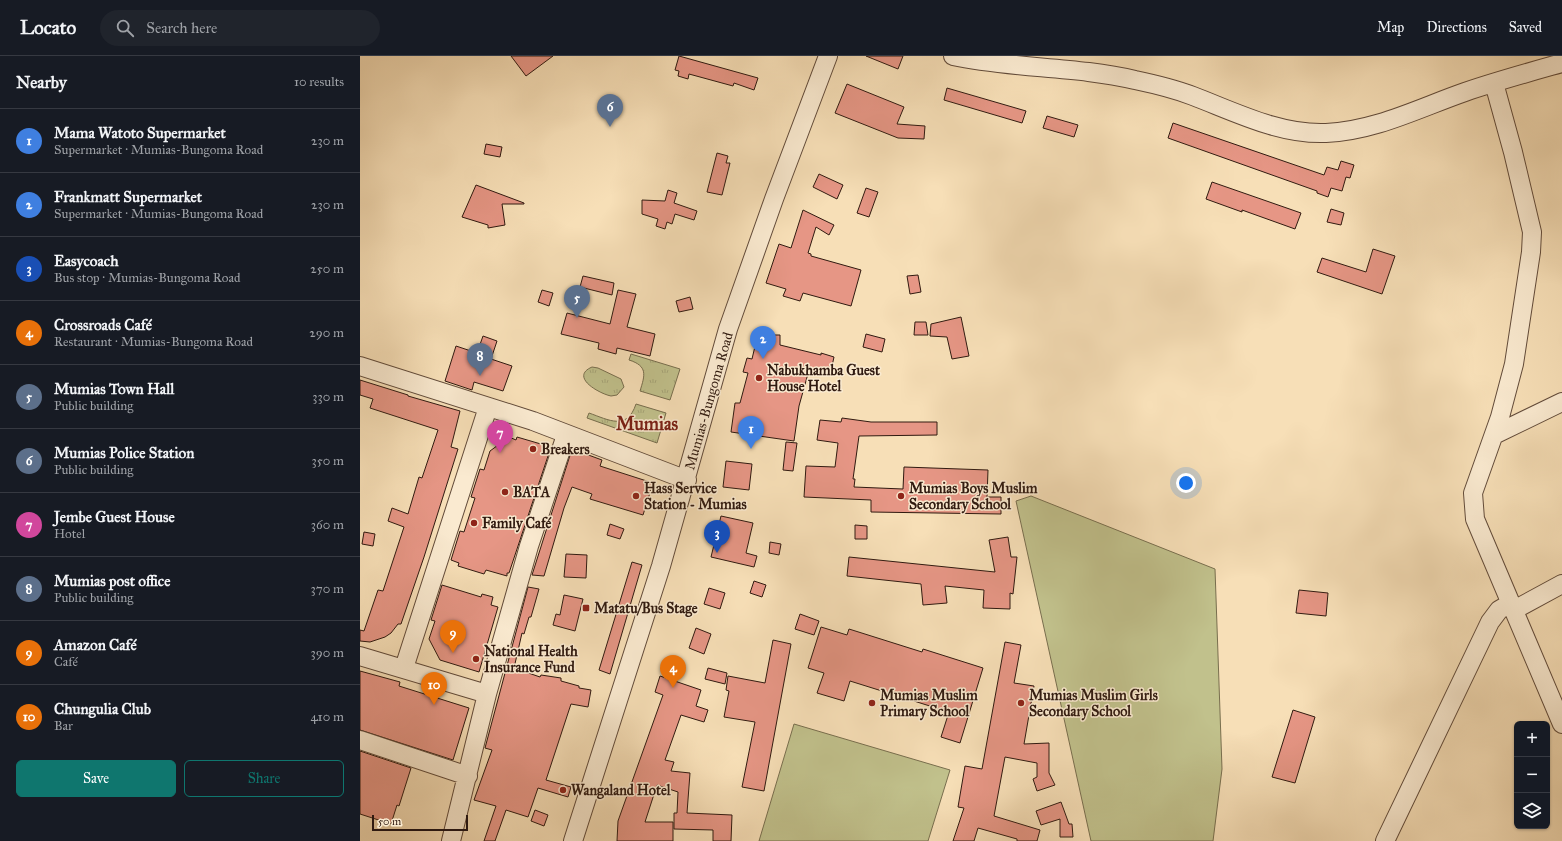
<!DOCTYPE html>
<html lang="en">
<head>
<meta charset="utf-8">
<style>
  :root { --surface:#171b24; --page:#20242c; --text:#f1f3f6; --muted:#9ea1a6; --line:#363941; --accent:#0f766e }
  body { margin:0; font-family:"IM FELL Great Primer",serif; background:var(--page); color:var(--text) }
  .controls { position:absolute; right:12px; bottom:12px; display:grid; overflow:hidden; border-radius:6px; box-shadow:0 1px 3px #0004 }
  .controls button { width:36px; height:36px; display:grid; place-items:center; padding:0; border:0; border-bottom:1px solid var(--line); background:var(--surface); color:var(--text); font:20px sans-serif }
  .scale { position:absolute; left:12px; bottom:10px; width:96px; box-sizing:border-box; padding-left:4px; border:2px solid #301a10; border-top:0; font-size:11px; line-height:14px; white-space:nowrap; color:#301a10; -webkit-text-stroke:3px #faead0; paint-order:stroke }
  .you { position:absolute; left:826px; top:427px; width:14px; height:14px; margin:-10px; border:3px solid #fff; border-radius:50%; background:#1a73e8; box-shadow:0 0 0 6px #1a73e833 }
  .badge { display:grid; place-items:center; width:26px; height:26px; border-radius:50%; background:var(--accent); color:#fff; font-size:13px; font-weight:700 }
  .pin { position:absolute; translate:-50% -33px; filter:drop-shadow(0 1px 2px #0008) }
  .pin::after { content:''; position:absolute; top:21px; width:14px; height:12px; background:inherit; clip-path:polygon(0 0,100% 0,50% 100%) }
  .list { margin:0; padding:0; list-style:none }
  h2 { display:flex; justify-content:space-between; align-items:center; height:52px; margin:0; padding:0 16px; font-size:17px }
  h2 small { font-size:13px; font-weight:400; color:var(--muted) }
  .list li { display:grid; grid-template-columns:26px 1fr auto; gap:12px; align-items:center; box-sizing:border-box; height:64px; padding:0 16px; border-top:1px solid var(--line) }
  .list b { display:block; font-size:15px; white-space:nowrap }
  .list p { margin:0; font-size:13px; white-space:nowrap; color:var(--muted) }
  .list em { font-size:13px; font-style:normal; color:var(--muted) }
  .actions { display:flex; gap:8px; padding:12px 16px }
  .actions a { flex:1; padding:9px 0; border:1px solid var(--accent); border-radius:6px; text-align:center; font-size:14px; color:var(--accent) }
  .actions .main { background:var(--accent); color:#fff }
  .icon { flex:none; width:22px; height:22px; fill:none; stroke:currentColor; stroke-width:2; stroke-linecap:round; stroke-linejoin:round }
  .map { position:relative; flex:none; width:1202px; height:785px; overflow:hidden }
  header { display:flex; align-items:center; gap:24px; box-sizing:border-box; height:56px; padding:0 20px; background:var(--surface); border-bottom:1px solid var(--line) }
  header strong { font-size:19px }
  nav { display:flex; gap:22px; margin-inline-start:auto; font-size:14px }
  .search { width:280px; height:36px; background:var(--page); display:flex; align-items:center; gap:10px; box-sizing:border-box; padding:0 14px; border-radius:22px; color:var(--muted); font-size:15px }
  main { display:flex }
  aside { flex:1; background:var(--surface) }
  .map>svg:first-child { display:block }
  .grass { fill:url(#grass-tufts); stroke:#786e4e }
  .garden { fill:#c1c18c; stroke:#786e4e }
  .building { fill:#e69685; stroke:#301a10 }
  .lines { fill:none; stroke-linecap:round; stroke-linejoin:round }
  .minor-casing { stroke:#624b3a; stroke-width:20 }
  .minor { stroke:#faead0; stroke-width:18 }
  .poi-dot { fill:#8f2418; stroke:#faead0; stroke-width:1.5 }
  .labels { text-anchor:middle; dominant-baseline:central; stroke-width:3; stroke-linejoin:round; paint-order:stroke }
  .poi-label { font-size:14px; font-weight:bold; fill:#301a10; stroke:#faead0; text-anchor:start }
  .street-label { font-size:14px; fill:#301a10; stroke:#faead0 }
  .district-label { font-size:18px; font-weight:bold; fill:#7a1f14; stroke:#faead0 }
</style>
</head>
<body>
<header>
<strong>Locato</strong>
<div class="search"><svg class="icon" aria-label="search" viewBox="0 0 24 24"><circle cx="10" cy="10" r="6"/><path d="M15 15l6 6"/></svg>Search here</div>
<nav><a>Map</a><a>Directions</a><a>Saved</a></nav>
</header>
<main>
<aside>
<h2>Nearby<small>10 results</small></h2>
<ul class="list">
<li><span class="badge" style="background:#3f7fe0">1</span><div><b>Mama Watoto Supermarket</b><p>Supermarket · Mumias-Bungoma Road</p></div><em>230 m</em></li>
<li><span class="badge" style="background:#3f7fe0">2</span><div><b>Frankmatt Supermarket</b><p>Supermarket · Mumias-Bungoma Road</p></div><em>230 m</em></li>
<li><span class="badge" style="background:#1a4fb4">3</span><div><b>Easycoach</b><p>Bus stop · Mumias-Bungoma Road</p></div><em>250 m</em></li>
<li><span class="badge" style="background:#e8710a">4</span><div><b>Crossroads Café</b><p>Restaurant · Mumias-Bungoma Road</p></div><em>290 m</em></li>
<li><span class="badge" style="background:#5c6f8a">5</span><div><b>Mumias Town Hall</b><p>Public building</p></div><em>330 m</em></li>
<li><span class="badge" style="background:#5c6f8a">6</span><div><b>Mumias Police Station</b><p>Public building</p></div><em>350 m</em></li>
<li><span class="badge" style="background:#d1479c">7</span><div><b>Jembe Guest House</b><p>Hotel</p></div><em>360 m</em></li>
<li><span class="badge" style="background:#5c6f8a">8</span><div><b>Mumias post office</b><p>Public building</p></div><em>370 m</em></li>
<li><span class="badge" style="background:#e8710a">9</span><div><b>Amazon Café</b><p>Café</p></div><em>390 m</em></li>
<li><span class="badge" style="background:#e8710a">10</span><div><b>Chungulia Club</b><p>Bar</p></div><em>410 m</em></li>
</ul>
<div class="actions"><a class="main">Save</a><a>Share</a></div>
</aside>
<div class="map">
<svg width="1202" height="785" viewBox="0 0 1202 785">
  <defs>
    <pattern id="grass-tufts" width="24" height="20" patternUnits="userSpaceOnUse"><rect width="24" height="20" fill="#c1c18c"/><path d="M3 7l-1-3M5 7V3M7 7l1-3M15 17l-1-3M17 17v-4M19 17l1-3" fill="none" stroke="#a6a578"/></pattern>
  </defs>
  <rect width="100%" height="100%" fill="#f7dfb7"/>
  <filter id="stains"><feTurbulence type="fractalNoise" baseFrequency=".005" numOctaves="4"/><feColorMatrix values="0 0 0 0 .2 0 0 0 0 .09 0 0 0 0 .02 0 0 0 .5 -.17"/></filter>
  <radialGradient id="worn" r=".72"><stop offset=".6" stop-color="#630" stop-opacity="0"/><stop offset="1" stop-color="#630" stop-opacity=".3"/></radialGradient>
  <path class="grass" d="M271,298l49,15 -10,31 -30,-9c5,-16 8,-25 -11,-31z
    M232,311l6,1 23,11 3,8 -7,8 -6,1c-11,-2 -42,-19 -19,-29z
    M276,348l30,9 -9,30 -70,-25 2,-5c20,7 38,18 47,-9z"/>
  <path class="garden" d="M671,440l184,73 7,200 -9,72h-122l-75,-340z
    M434,668l156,46 -22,71h-169z"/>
  <path class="building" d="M151,0h42l-27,20z
    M319,0l79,22 -4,12 -20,-7 -1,3 -44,-12 -1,5 -10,-3 1,-5 -4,-1z
    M506,0h37l-5,13z
    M487,28l57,23 -7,17 28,2 -1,13 -26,-1 -63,-25z
    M587,32l79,23 -4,12 -78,-23z
    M687,60l31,9 -4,12 -31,-9z
    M813,67l151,52 3,-8 11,3 3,-9 13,4 -4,13 -4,-1 -4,14 -11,-3 -3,9 -11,-4v-2l-149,-53z
    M126,88l16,3 -2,10 -16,-3z
    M357,97l11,3 -2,7h4l-8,32 -15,-3z
    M459,118l24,11 -6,14 -24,-12z
    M852,126l89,31 -6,16 -53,-19v2l-36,-13z
    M116,129l48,18v1h-22l3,21 -17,3v-3l-26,-8z
    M506,132l12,4 -9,25 -12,-4z
    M308,134l9,3 -3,10 23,8 -3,9 -19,-6 -3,10 -5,-2 -2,7 -9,-3 2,-7 -16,-5v-14l23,1z
    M971,153l13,4 -3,12 -14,-3z
    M443,154l31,15 -5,10 -13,-8 -8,26 3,1v2l50,14 -10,36 -48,-13 -3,8 -17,-5 3,-7 -20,-6 13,-39 12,4z
    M1013,193l22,7 -13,38 -65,-22 5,-14 44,14z
    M558,219l3,17 -11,2 -3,-18z
    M223,220l31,7 -2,12 -32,-8z
    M182,234l11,3 -4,13 -11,-4z
    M258,234l18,4 -9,33 28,7 -5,22 -33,-8 -1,6 -18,-5 1,-6 -38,-9 6,-21 43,11z
    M330,241l3,12 -14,3 -3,-11z
    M601,261l8,39 -17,3 -5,-22 -17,-1 1,-12z
    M555,266h11l2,13h-14z
    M506,278l19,5 -3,13 -19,-5z
    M402,279h18v10l41,10v-2l13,4 -4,18 -21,-5 -10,36 -5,35 -63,-9 4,-29h5l8,-30 -5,-1 4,-14 5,1 4,-17 6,1z
    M123,280l14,5 -6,18 21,7 -9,25 -29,-9 -2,8 -27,-9 11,-35 21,7z
    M0,324l48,15v1l52,15 -9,36 7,2 -34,108 -23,67h-3l-7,9 -6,4 -15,5 -10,-1v-11l4,1 14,-41 5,1 21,-64 -16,-6 4,-13 16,6 11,-37 3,1 16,-48 -68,-22 3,-9 -13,-4z
    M482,362l29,4h66v13l-78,1 -6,43h2l-1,8 49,2 1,-22 84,3 -1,27h14v17l-130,-2v-12l-67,-3 2,-31 29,1 3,-24 -21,-3 3,-20 21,2z
    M149,381l7,3 1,-3 34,10 -42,126h-2v3l-21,-6 -2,4 -26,-8 1,-3 -8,-3 9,-29 4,1 11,-34 -4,-1 9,-28 4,1 6,-19z
    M426,386l11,1 -4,28 -10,-1z
    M212,393l30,11 -2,6 53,17 -10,32 -53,-16 2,-5 -20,-7 -8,21 -20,68 -12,-1z
    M366,405l26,3 -3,26 -26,-3z
    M361,460l32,7 -7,30 11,3 -3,11 -43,-10z
    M250,468l14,5 -4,10 -13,-4z
    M495,469l12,1v13h-12z
    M4,476l11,2 -2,12 -11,-2z
    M648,481l3,20h6l-4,37 -3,-1v16l-27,-1 1,-18 -39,-4 2,17 -24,2 -2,-21 -74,-8 2,-19 146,15 -6,-32z
    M410,486l11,2 -2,11 -10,-2z
    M206,498l21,1 -1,23 -22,-1z
    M272,506l10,3 -32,109 -11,-4z
    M394,525l12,4 -4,12 -12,-4z
    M82,529l39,12 1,-3 11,3 -2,8 7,2 -19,65 -39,-12 -11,-21 6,-18 -4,-1z
    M168,531l11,2 -8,28h-2l-5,17 -2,-1 -8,35 26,9 1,-2 20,3v3l18,5v2l12,2 -3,17 -17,-3 -25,76 25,7 -3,10 -30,-9 -10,29 -22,-7 -11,31h-11l12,-35 -22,-6 18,-50 -7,-2z
    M349,532l16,5 -5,16 -16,-5z
    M939,534l29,3 -2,23 -30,-3z
    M204,539l19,4 -8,32 -22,-6 3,-11 4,1z
    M440,558l19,7 -5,14 -19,-6z
    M461,571l26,8 2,-6 73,23 1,-3 60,19 -23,75 -19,-6 8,-25 -99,-31 -6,20 -27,-8 7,-20 -16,-5z
    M336,572l15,6 -7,20 -15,-6z
    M413,584l18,4 -27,147 -22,-4 13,-65 -31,-5 5,-26 -3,-1 2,-14 37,7z
    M645,586l16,3 -7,38 20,3 -10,58 25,-1v30l6,12 -18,6 -4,-12 4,-2v-14l-32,-6 -11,59 46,14 -3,11h-20v-2l-39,-11 -4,13h-21l11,-33 -6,-1 7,-41 17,3z
    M348,612l19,5 -2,11 -20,-5z
    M0,615l40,11 -1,4 70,22 -16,52 -93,-30z
    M300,620l41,14 -5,16 12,4 -4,12 -23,-7 -16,45 9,2 -3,9 19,2 -3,40 45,2 -1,26h-18v-11l-39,-1v-16h3l1,-21 -21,-7 -12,37h28v19h-56l1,-20 45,-126 -8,-3z
    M933,654l22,7 -20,66 -23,-6z
    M0,695l51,17 -12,38 -2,-1 -6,19 -31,-10z
    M701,746l8,22h3l1,13h-13v-18l-19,6 -5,-14z
    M175,754l13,5 -4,11 -13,-5z"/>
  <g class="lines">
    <defs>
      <path id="minor" d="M593,0c60,13 123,10 182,24 19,4 40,9 58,16 42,16 87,39 133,37 49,-2 93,-25 139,-41 32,-11 65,-20 97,-29
        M1134,27l19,69 19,80 -1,20 -17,112 -14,53 -27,76 2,26 87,205
        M0,310l173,55 154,59
        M1134,379l68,-33
        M1154,554l48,-26
        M0,600l127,38
        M44,612l84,-261
        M0,684l108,36
        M91,785l36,-147 42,-148 37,-111
        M213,785l88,-275 67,-237 46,-130 54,-143
        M1025,785l105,-219 9,-12 12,-7"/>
    </defs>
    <use href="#minor" class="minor-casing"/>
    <use href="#minor" class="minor"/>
  </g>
  <g class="poi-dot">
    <circle cx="399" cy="322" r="4"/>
    <circle cx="173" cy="393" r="4"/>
    <circle cx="145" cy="436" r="4"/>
    <circle cx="276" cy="440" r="4"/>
    <circle cx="541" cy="440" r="4"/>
    <circle cx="114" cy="467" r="4"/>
    <rect x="222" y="548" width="8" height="8" rx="2"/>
    <circle cx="116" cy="603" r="4"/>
    <circle cx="512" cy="647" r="4"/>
    <circle cx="661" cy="647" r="4"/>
    <circle cx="203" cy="734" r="4"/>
  </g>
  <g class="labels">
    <g class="poi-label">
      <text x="407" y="314">Nabukhamba Guest<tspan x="407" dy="16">House Hotel</tspan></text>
      <text x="181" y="393">Breakers</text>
      <text x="284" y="432">Hass Service<tspan x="284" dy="16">Station - Mumias</tspan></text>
      <text x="549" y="432">Mumias Boys Muslim<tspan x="549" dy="16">Secondary School</tspan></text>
      <text x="153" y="436">BATA</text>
      <text x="122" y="467">Family Café</text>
      <text x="234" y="552">Matatu/Bus Stage</text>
      <text x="124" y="595">National Health<tspan x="124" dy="16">Insurance Fund</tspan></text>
      <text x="520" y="639">Mumias Muslim<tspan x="520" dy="16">Primary School</tspan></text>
      <text x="669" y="639">Mumias Muslim Girls<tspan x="669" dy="16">Secondary School</tspan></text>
      <text x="211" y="734">Wangaland Hotel</text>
    </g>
    <g class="street-label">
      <text transform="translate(349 345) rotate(-74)">Mumias-Bungoma Road</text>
    </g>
    <g class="district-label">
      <text x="287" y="368">Mumias</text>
    </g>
  </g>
  <rect width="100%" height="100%" filter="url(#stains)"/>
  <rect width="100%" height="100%" fill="url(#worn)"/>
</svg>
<div class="controls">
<button>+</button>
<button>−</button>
<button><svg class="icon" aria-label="layers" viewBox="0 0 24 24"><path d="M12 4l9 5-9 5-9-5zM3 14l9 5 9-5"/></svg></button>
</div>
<div class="scale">50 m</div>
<div class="you"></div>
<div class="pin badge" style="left:391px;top:393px;background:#3f7fe0">1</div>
<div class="pin badge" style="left:403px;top:303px;background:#3f7fe0">2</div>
<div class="pin badge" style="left:357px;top:497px;background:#1a4fb4">3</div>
<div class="pin badge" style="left:313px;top:632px;background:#e8710a">4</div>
<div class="pin badge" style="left:217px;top:262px;background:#5c6f8a">5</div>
<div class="pin badge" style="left:250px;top:71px;background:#5c6f8a">6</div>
<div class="pin badge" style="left:140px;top:397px;background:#d1479c">7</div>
<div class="pin badge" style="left:120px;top:320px;background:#5c6f8a">8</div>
<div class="pin badge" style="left:93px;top:597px;background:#e8710a">9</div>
<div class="pin badge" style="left:74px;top:649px;background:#e8710a">10</div>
</div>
</main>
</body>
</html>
